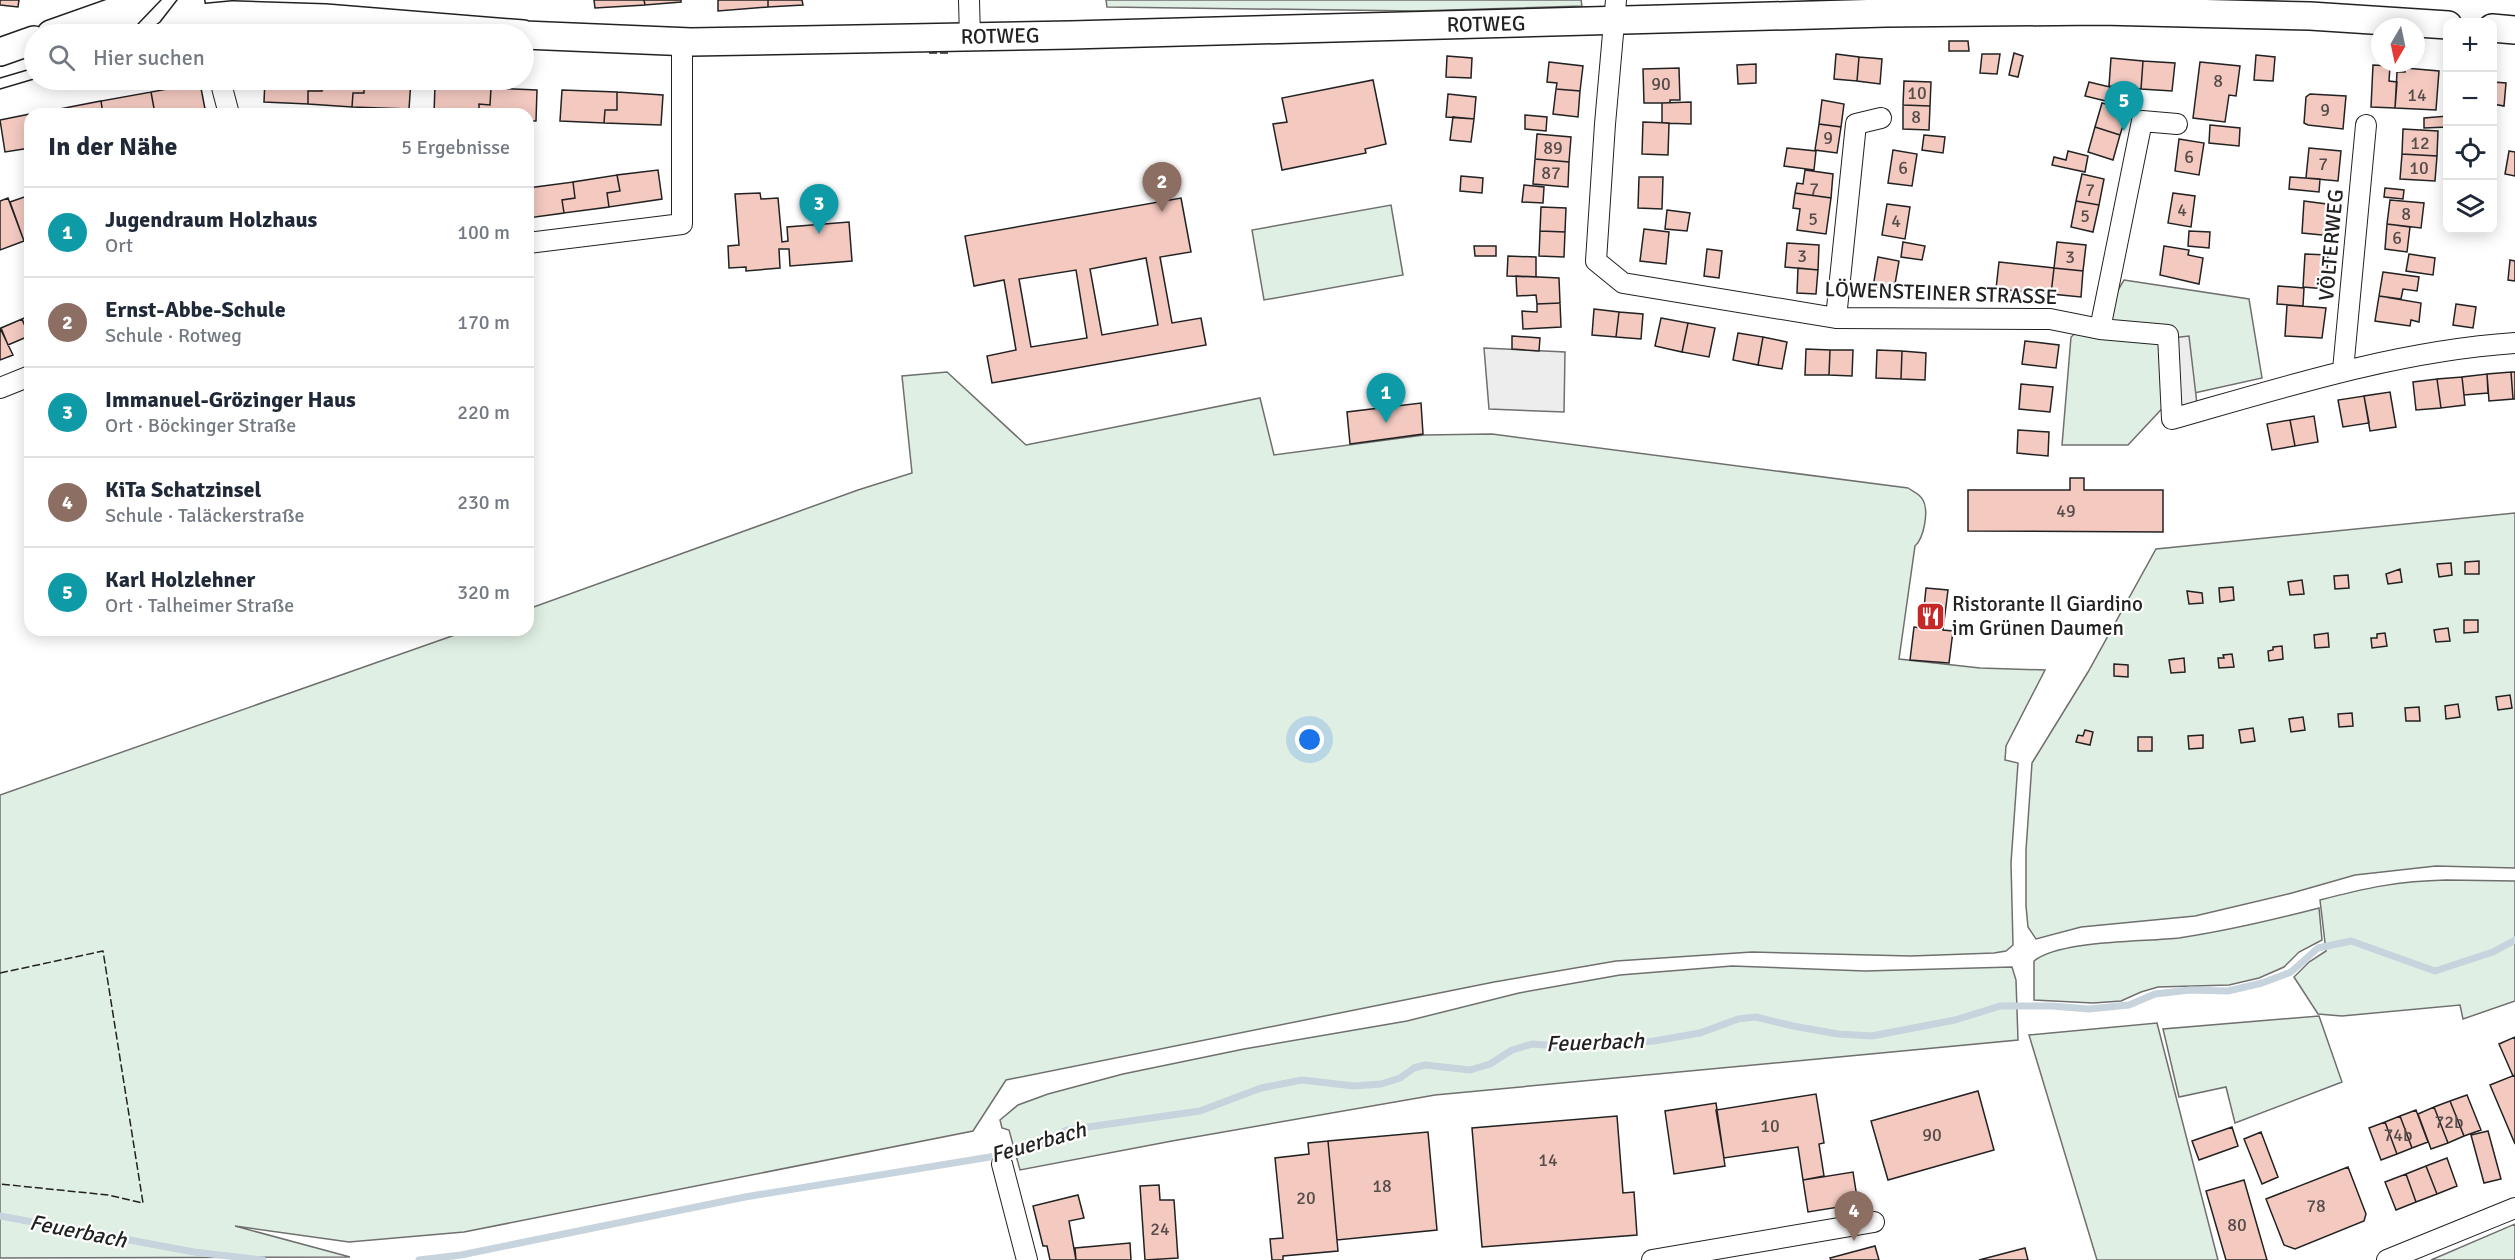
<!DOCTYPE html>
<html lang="de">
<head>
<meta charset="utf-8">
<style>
  :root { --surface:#fff; --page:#f2f2f3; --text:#1f2937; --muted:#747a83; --line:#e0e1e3; --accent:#111827 }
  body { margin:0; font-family:Signika,sans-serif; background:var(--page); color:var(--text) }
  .controls { position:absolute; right:18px; top:18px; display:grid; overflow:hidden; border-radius:12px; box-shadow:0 3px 15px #0003 }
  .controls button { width:54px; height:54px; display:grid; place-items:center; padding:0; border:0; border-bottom:2px solid var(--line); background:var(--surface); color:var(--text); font:30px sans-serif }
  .compass { position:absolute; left:2371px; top:18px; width:54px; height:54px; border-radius:50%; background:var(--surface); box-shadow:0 3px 15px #0003; rotate:189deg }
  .you { position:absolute; left:1310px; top:740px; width:21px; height:21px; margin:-15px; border:4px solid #fff; border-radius:50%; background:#1a73e8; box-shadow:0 0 0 9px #1a73e833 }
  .badge { display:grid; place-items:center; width:39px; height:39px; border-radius:50%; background:var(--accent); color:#fff; font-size:20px; font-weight:700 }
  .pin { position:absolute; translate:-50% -50px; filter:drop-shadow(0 2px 3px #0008) }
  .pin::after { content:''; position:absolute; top:32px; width:21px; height:18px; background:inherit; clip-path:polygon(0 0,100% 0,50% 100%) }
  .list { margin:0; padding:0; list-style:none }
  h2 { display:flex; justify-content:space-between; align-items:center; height:78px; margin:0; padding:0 24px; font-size:26px }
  h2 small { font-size:20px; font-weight:400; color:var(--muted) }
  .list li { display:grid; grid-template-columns:39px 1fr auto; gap:18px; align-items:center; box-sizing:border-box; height:90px; padding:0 24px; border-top:2px solid var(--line) }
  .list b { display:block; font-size:22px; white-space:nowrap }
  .list p { margin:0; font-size:20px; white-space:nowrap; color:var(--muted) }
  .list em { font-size:20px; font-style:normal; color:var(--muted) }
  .icon { flex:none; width:33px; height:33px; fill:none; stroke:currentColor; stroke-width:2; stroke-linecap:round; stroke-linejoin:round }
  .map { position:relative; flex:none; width:2515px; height:1260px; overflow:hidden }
  .search { position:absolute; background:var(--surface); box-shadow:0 3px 15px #0003; left:24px; top:24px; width:510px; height:66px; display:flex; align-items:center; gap:15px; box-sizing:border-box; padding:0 21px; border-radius:33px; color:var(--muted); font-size:22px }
  .panel { position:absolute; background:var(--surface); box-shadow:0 3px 15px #0003; left:24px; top:108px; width:510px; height:528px; border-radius:18px }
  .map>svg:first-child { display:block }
  .green { fill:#e0efe3; stroke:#6f6f6f; stroke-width:1.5 }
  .parking { fill:#ededed; stroke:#6f6f6f; stroke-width:1.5 }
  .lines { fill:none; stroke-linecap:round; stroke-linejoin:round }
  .stream { stroke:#c7d3dd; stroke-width:7 }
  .building { fill:#f3c9c0; stroke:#222; stroke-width:1.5; fill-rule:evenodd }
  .minor-casing { stroke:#222; stroke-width:22 }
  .secondary-casing { stroke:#222; stroke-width:30 }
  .minor { stroke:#fff; stroke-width:20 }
  .secondary { stroke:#fff; stroke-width:27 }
  .tram { stroke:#222; stroke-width:1.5 }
  .fence { stroke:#222; stroke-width:1.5; stroke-dasharray:8 3; stroke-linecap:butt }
  .labels { text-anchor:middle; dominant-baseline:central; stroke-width:4.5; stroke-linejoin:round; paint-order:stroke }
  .number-label { font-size:18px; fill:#564c4a }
  .street-label { font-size:21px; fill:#222; stroke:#fff }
  .poi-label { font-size:21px; fill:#222; stroke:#fff; text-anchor:start }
  .water-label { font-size:22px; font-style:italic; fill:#222; stroke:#fff }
</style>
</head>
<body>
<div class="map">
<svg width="2515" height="1260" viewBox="0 0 2515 1260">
  <rect width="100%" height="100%" fill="#fff"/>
  <path class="green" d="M1106,0h475l1,6 -166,5 -309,-4z
    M1391,205l12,70 -139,25 -12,-70z
    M2124,280l125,19 13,79 -90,20 -44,47h-66l9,-108 40,-35z
    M947,372l79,73 234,-47 14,57 150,-20 68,-1 416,54c6,4 12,6 15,12 6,11 1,38 -8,46l-16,113 81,9 65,2 -39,76 -1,14 13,3 -7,100 2,82 -7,6 -12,2 -83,3 -159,-4 -136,9 -122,21 -488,98 -33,51 -509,101 -115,10 -114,-16 115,31 -350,1v-463l469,-165h59v-21l330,-119 54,-17 -10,-97z
    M2515,513v355l-79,-2 -81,9 -63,18 -97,23 -114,11 -45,12 -8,-12 -2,-21v-56l6,-87 56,-91 68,-123z
    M2446,880l69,1v120l-52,18 -3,-14 -118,11 -24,-2 -24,-37 15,-15 17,-11 -6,-51c46,-12 78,-19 126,-20z
    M2319,908l3,32 -23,12 -15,15 -25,11 -30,7 -71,2 -17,5 -20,9 -28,2 -59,-3v-39c26,-21 110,-19 145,-23 47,-7 94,-18 140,-30z
    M1732,966l133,5 147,-4 4,13 2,60 -583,55 -263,46 -152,29 -11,-40 -7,-2 -2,-8 18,-15 30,-11 75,-20 121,-25 163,-28 112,-28 101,-18z
    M2319,1016l23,66 -107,41 -9,-36 -47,10 -16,-68z
    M2157,1023l61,237h-121l-68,-225z
    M2515,1224v36h-84z"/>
  <path class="parking" d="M2189,336l8,68 -17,2 -9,-68z
    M1484,348l81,4 -1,60 -75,-3z"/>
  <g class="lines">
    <path class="stream" d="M0,1216l194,36 69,8
      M419,1260l42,-5 284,-58 245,-40 41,-9 36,-18 133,-19 61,-23 41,-8 52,6 27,-2 19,-6 14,-10 11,-3 45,5 20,-6 22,-14 20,-6 40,3 82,-6 46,-8 38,-14 18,-2 37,9 45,8 34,2 83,-16 45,-14h52l37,3 40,-4 26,-11 35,-4 38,1 34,-8 29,-11 27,-24 33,-7 84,30 58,-19 22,-12"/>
  </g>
  <path class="building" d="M0,0h19l-1,7 -18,-2z
    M594,0h50l1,5 -50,3z
    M644,0h37v2l-36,3z
    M718,0h50v7l-50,4z
    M768,0h34l1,5 -35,2z
    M1949,41h19l1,10h-20z
    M2014,53l9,3 -5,21 -9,-2z
    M1836,54l23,3 -2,24 -23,-2z
    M1982,54h18l-3,20 -17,-1z
    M2256,55l19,2 -2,24 -19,-1z
    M1447,56l25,2 -1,20 -25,-1z
    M1859,57l23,2 -2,25 -23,-3z
    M2111,58l32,3 -2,28 -32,-3z
    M2143,61l32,2 -3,28 -31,-2z
    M1549,62l34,4 -3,25 -24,-2 1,-6 -10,-1z
    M2200,62l40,4 -4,30 -7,-1 -4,27 -32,-4z
    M1756,64v19l-18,1 -1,-19z
    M2373,65l17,1 -1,15 8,1 -2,26 -24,-1z
    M1679,68l1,32h-10v3h-26l-1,-34z
    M2405,68l34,3 -3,39 -41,-2 2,-36h8z
    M2492,71h3l-1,11 12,1 -2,23 -11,-2z
    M265,80h57v11h-14v13l-44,-2z
    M322,80h42v13h-11l-1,14 -44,-3v-13h14z
    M364,80h47l-2,29 -57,-2 1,-14h11z
    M1373,80l13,64 -21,5 1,4 -84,17 -9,-46 14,-2 -5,-24z
    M1904,81l27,1 -1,24 -27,-1z
    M2089,82l21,5 -4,14 -21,-5z
    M200,83l6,31h-51l-4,-22z
    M435,85l56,3 -1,17 -11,-1v10h-45z
    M491,88l46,2 -1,31h-8v-7h-49v-10l11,1z
    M1556,89l24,2 -2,26 -25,-3z
    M562,90l55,2v18h-12l-1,13 -44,-2z
    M151,92l4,22h-52l-2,-13z
    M617,92l46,3 -2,30 -57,-2 1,-13h12z
    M1448,94l28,3 -2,22 -28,-2z
    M2310,94l36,2 -3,33 -35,-4 -4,-2 2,-26z
    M1822,100l22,4 -3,23 -22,-3z
    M101,101l2,13h-53l-1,-3z
    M1691,102v22l-29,-1v-20z
    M2102,103l26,7 -8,25 -25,-8z
    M1903,105l27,1 -1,24 -26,-1z
    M30,114v34l-25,4 -5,-32z
    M1525,115l22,2 -1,14 -21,-2z
    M2448,116v11l-24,1v-10z
    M1453,117l21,2 -3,23 -21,-2z
    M1643,122l26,1 -1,32 -26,-1z
    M1819,124l22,3 -4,26 -22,-3z
    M2210,125l30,3 -1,18 -30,-3z
    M2095,127l25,8 -7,25 -25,-8z
    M2403,129l35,2 -1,25 -35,-2z
    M1537,134l34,3 -2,25 -34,-3z
    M1924,135l21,2 -2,16 -21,-3z
    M2179,139l25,4 -5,32 -24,-4z
    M1787,148l29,3 -2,19 -30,-4z
    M2309,148l32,3 -3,30 -32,-3z
    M1893,150l24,4 -5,32 -24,-3z
    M2068,151l20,5 -3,16 -33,-7 2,-8 12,3z
    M2509,151l6,1v24l-10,-2z
    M2402,154l35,2 -2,25 -35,-2z
    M1535,159l34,3 -1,25 -35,-3z
    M658,170l4,29 -53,8 -2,-14 13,-2 -3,-16z
    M1805,170l28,4 -2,24 -36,-5 2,-10 6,1z
    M2082,174l22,5 -5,26 -23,-4z
    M617,175l3,16 -13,2 2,14 -45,6 -2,-13 13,-2 -2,-16z
    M1461,176l22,2 -1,15 -22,-2z
    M1639,177h24l-1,32 -24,-1z
    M2290,177l30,2 -1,13 -30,-3z
    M573,182l2,16 -13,2 2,13 -36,5v-30z
    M1524,185l20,2 -1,16 -21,-1z
    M2385,188l19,2 -1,9 -19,-2z
    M760,193l1,6 17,-1 4,44 6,-1 -1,-14 62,-5 3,39 -62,5 -1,-17h-10l1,19 -34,3v-4l-17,1 -1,-22 11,-1 -4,-51z
    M1795,193l36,5 -5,36 -29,-4 3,-21 -7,-1z
    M2173,193l22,3 -4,31 -23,-4z
    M30,195v44l-6,2 -14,-39z
    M8,198l16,43 -24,9v-49z
    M1181,198l10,54 -31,5 12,66 29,-5 5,27 -214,38 -5,-27 29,-6 -12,-70 -30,6 -9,-50zM1146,258l12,67 -56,10 -12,-66zM1076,270l11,68 -56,9 -12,-68z
    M2390,200l34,3 -3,25 -34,-4z
    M2076,201l23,4 -6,27 -22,-5z
    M2304,201l30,4 -2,31 -30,-3z
    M1887,204l23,3 -5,32 -23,-4z
    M1541,207l25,1 -1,24 -25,-1z
    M1667,210l23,3 -3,18 -22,-2z
    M2387,224l23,3 -3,25 -22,-3z
    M1644,229l25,3 -3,32 -26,-3z
    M1540,231l25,1 -1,25 -25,-1z
    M2189,231l21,1 -1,16 -21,-2z
    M1903,242l22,4 -3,14 -21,-3z
    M2057,242l29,3 -3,26 -29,-3z
    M1787,243l32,2 -1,25 -33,-3z
    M1474,246h22v10h-21z
    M2164,246l25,4 -1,5 15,3 -4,26 -39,-9z
    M1707,249l15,2 -3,27 -15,-2z
    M2305,254l23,1 -2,34 -23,-2z
    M2409,254l26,4 -2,17 -27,-4z
    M1508,256l28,1v20l-29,-1z
    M1878,257l21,4 -5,29 -21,-3z
    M2510,260l5,1v20l-7,-1z
    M1999,262l55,6 -3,26 -55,-5z
    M1798,268l20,2 -2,24 -19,-1z
    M2054,268l29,3 -2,26 -30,-3z
    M2383,272l36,5 -2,14 -14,-2 -2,10 -22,-3z
    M1516,276l43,2 1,25 -23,1 -1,-9 -19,1z
    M2278,286l26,2 -1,18 -26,-2z
    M2379,296l42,7 -2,19 -8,-2 -1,6 -35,-5z
    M1560,303l1,24 -38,2 -1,-18 15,1v-8z
    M2456,304l20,3 -3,21 -20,-3z
    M2287,305l39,3 -4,30 -37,-2z
    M1594,309l25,3 -3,25 -24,-2z
    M1619,312l24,2 -2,25 -25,-2z
    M30,315v23l-8,-19z
    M1661,318l27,5 -6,29 -27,-6z
    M22,319l7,17 -21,9 -7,-17z
    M1688,323l27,5 -6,29 -27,-5z
    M0,328l13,27 -13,5z
    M1738,333l25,4 -5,28 -25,-5z
    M1512,336l28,2 -1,13 -27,-2z
    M1763,337l24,5 -5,27 -24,-4z
    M2025,341l34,4 -3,23 -34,-4z
    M1806,349l24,1 -1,25h-24z
    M1830,350h23l-1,26 -23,-1z
    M1877,350l25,1 -1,28 -25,-1z
    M1902,351l24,2 -1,27 -24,-1z
    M2511,372h4v27h-2z
    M2511,372l2,27 -24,2 -2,-27z
    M2487,374l1,19 -24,2 -2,-18z
    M2462,377l3,28 -24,3 -4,-29z
    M2437,379l4,29 -25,2 -3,-28z
    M2021,384l32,3 -3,25 -31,-3z
    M2390,392l6,35 -26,4 -6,-35z
    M2364,396l5,27 -26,4 -5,-27z
    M1421,403l2,31 -73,10 -3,-32z
    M2314,416l4,26 -23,4 -5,-26z
    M2290,420l5,26 -23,4 -5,-26z
    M2018,430l31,2 -1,24 -31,-3z
    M2070,478h14v12h79v42l-195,-1v-41h102z
    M2479,561v13h-14v-12z
    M2451,563l1,12 -13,2 -2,-13z
    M2400,569l2,13 -14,2 -2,-10z
    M2348,575l1,13 -14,1 -1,-13z
    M2302,580l2,14 -14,1 -2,-13z
    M2233,587l1,13 -14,2 -1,-14z
    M1926,588l22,2 -5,40 10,1 -4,32 -39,-3 4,-33 8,1z
    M2187,591l15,2 1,10 -14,1z
    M2464,620h14v12l-14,1z
    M2448,628l2,13 -14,1 -2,-12z
    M2328,633l1,14 -14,1 -1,-13z
    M2385,633l2,13 -15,2 -1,-10h6v-4z
    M2282,646l1,13 -14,2 -1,-10 5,-1v-3z
    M2232,654l2,13 -15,1 -1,-10h6l-1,-3z
    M2184,658l1,14 -14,1 -2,-13z
    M2114,664l14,1v12l-14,-1z
    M2510,695l2,13 -14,2 -2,-13z
    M2458,704l2,13 -14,2 -1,-13z
    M2419,707l1,14h-14l-1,-13z
    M2352,713l1,13 -14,1 -1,-13z
    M2303,717l2,13 -14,2 -2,-13z
    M2253,728l2,13 -14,2 -2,-13z
    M2085,730l8,2 -3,13 -14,-3 2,-7 5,1z
    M2203,735v13l-14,1 -1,-13z
    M2138,737h14v14h-14z
    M2515,1037v38l-2,1 -14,-32z
    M2515,1075v69l-25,-59z
    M1978,1091l16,59 -106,30 -17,-59z
    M1816,1094l8,49 -5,1 5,32 -21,4 -5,-33 -74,11 -8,-48z
    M2467,1095l14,35 -17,6 -14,-35z
    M2450,1101l14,35 -16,7 -14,-36z
    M1716,1103l9,63 -51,8 -9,-63z
    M2434,1107l14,36 -17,6 -13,-35z
    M2416,1110l12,32 -16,6 -12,-32z
    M1617,1116l6,77 11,-1 3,43 -155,12 -10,-119z
    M2400,1116l12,32 -15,6 -12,-32z
    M2385,1122l12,32 -16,6 -12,-32z
    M2232,1127l6,19 -39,14 -7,-19z
    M2488,1131l13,48 -17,4 -13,-48z
    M1428,1132l9,98 -100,10 -9,-99z
    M2261,1132l17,45 -16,7 -18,-45z
    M1328,1141l10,110 -55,5v4h-11l-2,-21 13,-1 -8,-80 34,-4 -1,-11z
    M2447,1158l10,28 -20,8 -11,-28z
    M2426,1166l11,28 -21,8 -10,-28z
    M2348,1167l18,47 -2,7 -69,28 -11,-4 -18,-46z
    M1853,1172l5,32 -50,8 -5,-32z
    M2406,1174l10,28 -20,8 -11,-28z
    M2244,1180l23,80h-41l-20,-69z
    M1159,1185l1,15h14l4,58 -33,2 -5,-74z
    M1078,1195l6,23 -15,3 7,39h-26l-3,-14h-4l-10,-40z
    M1130,1243l1,17h-55l-1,-12z
    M1875,1246l4,14h-48l-1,-2z
    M2025,1248l3,12h-49z"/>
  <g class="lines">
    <defs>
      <path id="minor" d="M969,0l1,37
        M1616,0l-11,124 -9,137 27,22 213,35 214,1 50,10 68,6 4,84c112,-32 225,-68 343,-76
        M220,80l9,34
        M528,243l154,-19v-182
        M1836,318l20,-194 25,-6
        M2100,329l42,-208 35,3
        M2343,370l23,-245
        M0,388l30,-12
        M1002,1164l25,96
        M1652,1260l222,-38
        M2387,1260l128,-52"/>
      <path id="secondary" d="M82,24h56l95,-9 92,3 198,16
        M2492,28l23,2
        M51,34l62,-22 18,-10 60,2
        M524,35l167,7 380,-7 815,-22 215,-2 209,5 138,9
        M0,52l34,-12"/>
    </defs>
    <use href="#minor" class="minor-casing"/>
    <use href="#secondary" class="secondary-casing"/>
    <use href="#minor" class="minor"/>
    <use href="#secondary" class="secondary"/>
    <path class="tram" d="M124,34l14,-10 23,-24
      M144,34l16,-12 17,-22
      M0,78l34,-10
      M0,89l34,-10"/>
    <path class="fence" d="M929,53h19
      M0,973l103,-22 40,252 -35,-8 -108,-11"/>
  </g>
  <defs>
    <symbol id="restaurant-square" viewBox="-11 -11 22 22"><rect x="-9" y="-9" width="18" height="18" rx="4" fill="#c62828" stroke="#fff"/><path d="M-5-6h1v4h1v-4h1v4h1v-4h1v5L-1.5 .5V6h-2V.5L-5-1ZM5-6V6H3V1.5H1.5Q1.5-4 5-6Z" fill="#fff"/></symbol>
  </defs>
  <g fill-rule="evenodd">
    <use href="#restaurant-square" x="1914" y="600" width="33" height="33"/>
  </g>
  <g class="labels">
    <g class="number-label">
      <text x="2218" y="81">8</text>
      <text x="1661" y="84">90</text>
      <text x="1917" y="93">10</text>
      <text x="2417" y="95">14</text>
      <text x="2325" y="110">9</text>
      <text x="1916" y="117">8</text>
      <text x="1828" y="138">9</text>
      <text x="2420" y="143">12</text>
      <text x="1553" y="148">89</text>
      <text x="2189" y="157">6</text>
      <text x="2323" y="164">7</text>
      <text x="1903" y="168">6</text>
      <text x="2419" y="168">10</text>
      <text x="1551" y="173">87</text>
      <text x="1814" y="189">7</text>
      <text x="2090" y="190">7</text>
      <text x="2182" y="210">4</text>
      <text x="2406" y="214">8</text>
      <text x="2085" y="216">5</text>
      <text x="1813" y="219">5</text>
      <text x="1896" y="221">4</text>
      <text x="2397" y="238">6</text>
      <text x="1802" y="256">3</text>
      <text x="2070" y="257">3</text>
      <text x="2066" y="511">49</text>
      <text x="2449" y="1122">72b</text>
      <text x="1770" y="1126">10</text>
      <text x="1932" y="1135">90</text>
      <text x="2398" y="1135">74b</text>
      <text x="1548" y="1160">14</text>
      <text x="1382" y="1186">18</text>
      <text x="1306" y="1198">20</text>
      <text x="2316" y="1206">78</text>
      <text x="2237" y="1225">80</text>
      <text x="1160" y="1229">24</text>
    </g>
    <g class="street-label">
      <text transform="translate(1486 24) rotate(-1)">ROTWEG</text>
      <text transform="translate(1000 36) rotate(-1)">ROTWEG</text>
      <text transform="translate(2331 245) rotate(-85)">VÖLTERWEG</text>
      <text transform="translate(1941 293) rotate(2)">LÖWENSTEINER STRASSE</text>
    </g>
    <g class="poi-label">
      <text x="1952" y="604">Ristorante Il Giardino<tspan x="1952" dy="24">im Grünen Daumen</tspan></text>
    </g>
    <g class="water-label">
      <text transform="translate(1595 1042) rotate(-2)">Feuerbach</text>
      <text transform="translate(1038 1142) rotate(-16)">Feuerbach</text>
      <text transform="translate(78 1231) rotate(11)">Feuerbach</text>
    </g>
  </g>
</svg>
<div class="controls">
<button>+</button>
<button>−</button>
<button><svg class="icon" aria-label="locate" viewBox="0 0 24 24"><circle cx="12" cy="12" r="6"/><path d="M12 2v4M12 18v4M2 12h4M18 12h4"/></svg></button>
<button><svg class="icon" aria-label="layers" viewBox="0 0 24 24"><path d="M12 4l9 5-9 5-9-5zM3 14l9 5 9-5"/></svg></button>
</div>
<svg class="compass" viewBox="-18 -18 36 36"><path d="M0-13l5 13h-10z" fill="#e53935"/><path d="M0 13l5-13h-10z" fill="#747a83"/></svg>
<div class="you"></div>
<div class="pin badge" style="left:1386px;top:423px;background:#0f9aa8">1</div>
<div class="pin badge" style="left:1162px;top:212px;background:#8d6e63">2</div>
<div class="pin badge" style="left:819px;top:234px;background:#0f9aa8">3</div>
<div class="pin badge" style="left:1854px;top:1241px;background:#8d6e63">4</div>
<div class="pin badge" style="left:2124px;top:131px;background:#0f9aa8">5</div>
<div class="search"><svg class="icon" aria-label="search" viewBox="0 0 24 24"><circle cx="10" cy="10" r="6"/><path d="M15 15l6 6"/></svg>Hier suchen</div>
<section class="panel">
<h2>In der Nähe<small>5 Ergebnisse</small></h2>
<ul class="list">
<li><span class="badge" style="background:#0f9aa8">1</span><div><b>Jugendraum Holzhaus</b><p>Ort</p></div><em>100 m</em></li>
<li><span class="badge" style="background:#8d6e63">2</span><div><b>Ernst-Abbe-Schule</b><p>Schule · Rotweg</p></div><em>170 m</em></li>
<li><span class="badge" style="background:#0f9aa8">3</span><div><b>Immanuel-Grözinger Haus</b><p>Ort · Böckinger Straße</p></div><em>220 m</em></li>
<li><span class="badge" style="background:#8d6e63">4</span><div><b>KiTa Schatzinsel</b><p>Schule · Taläckerstraße</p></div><em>230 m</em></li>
<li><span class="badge" style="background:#0f9aa8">5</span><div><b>Karl Holzlehner</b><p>Ort · Talheimer Straße</p></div><em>320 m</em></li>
</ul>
</section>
</div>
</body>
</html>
